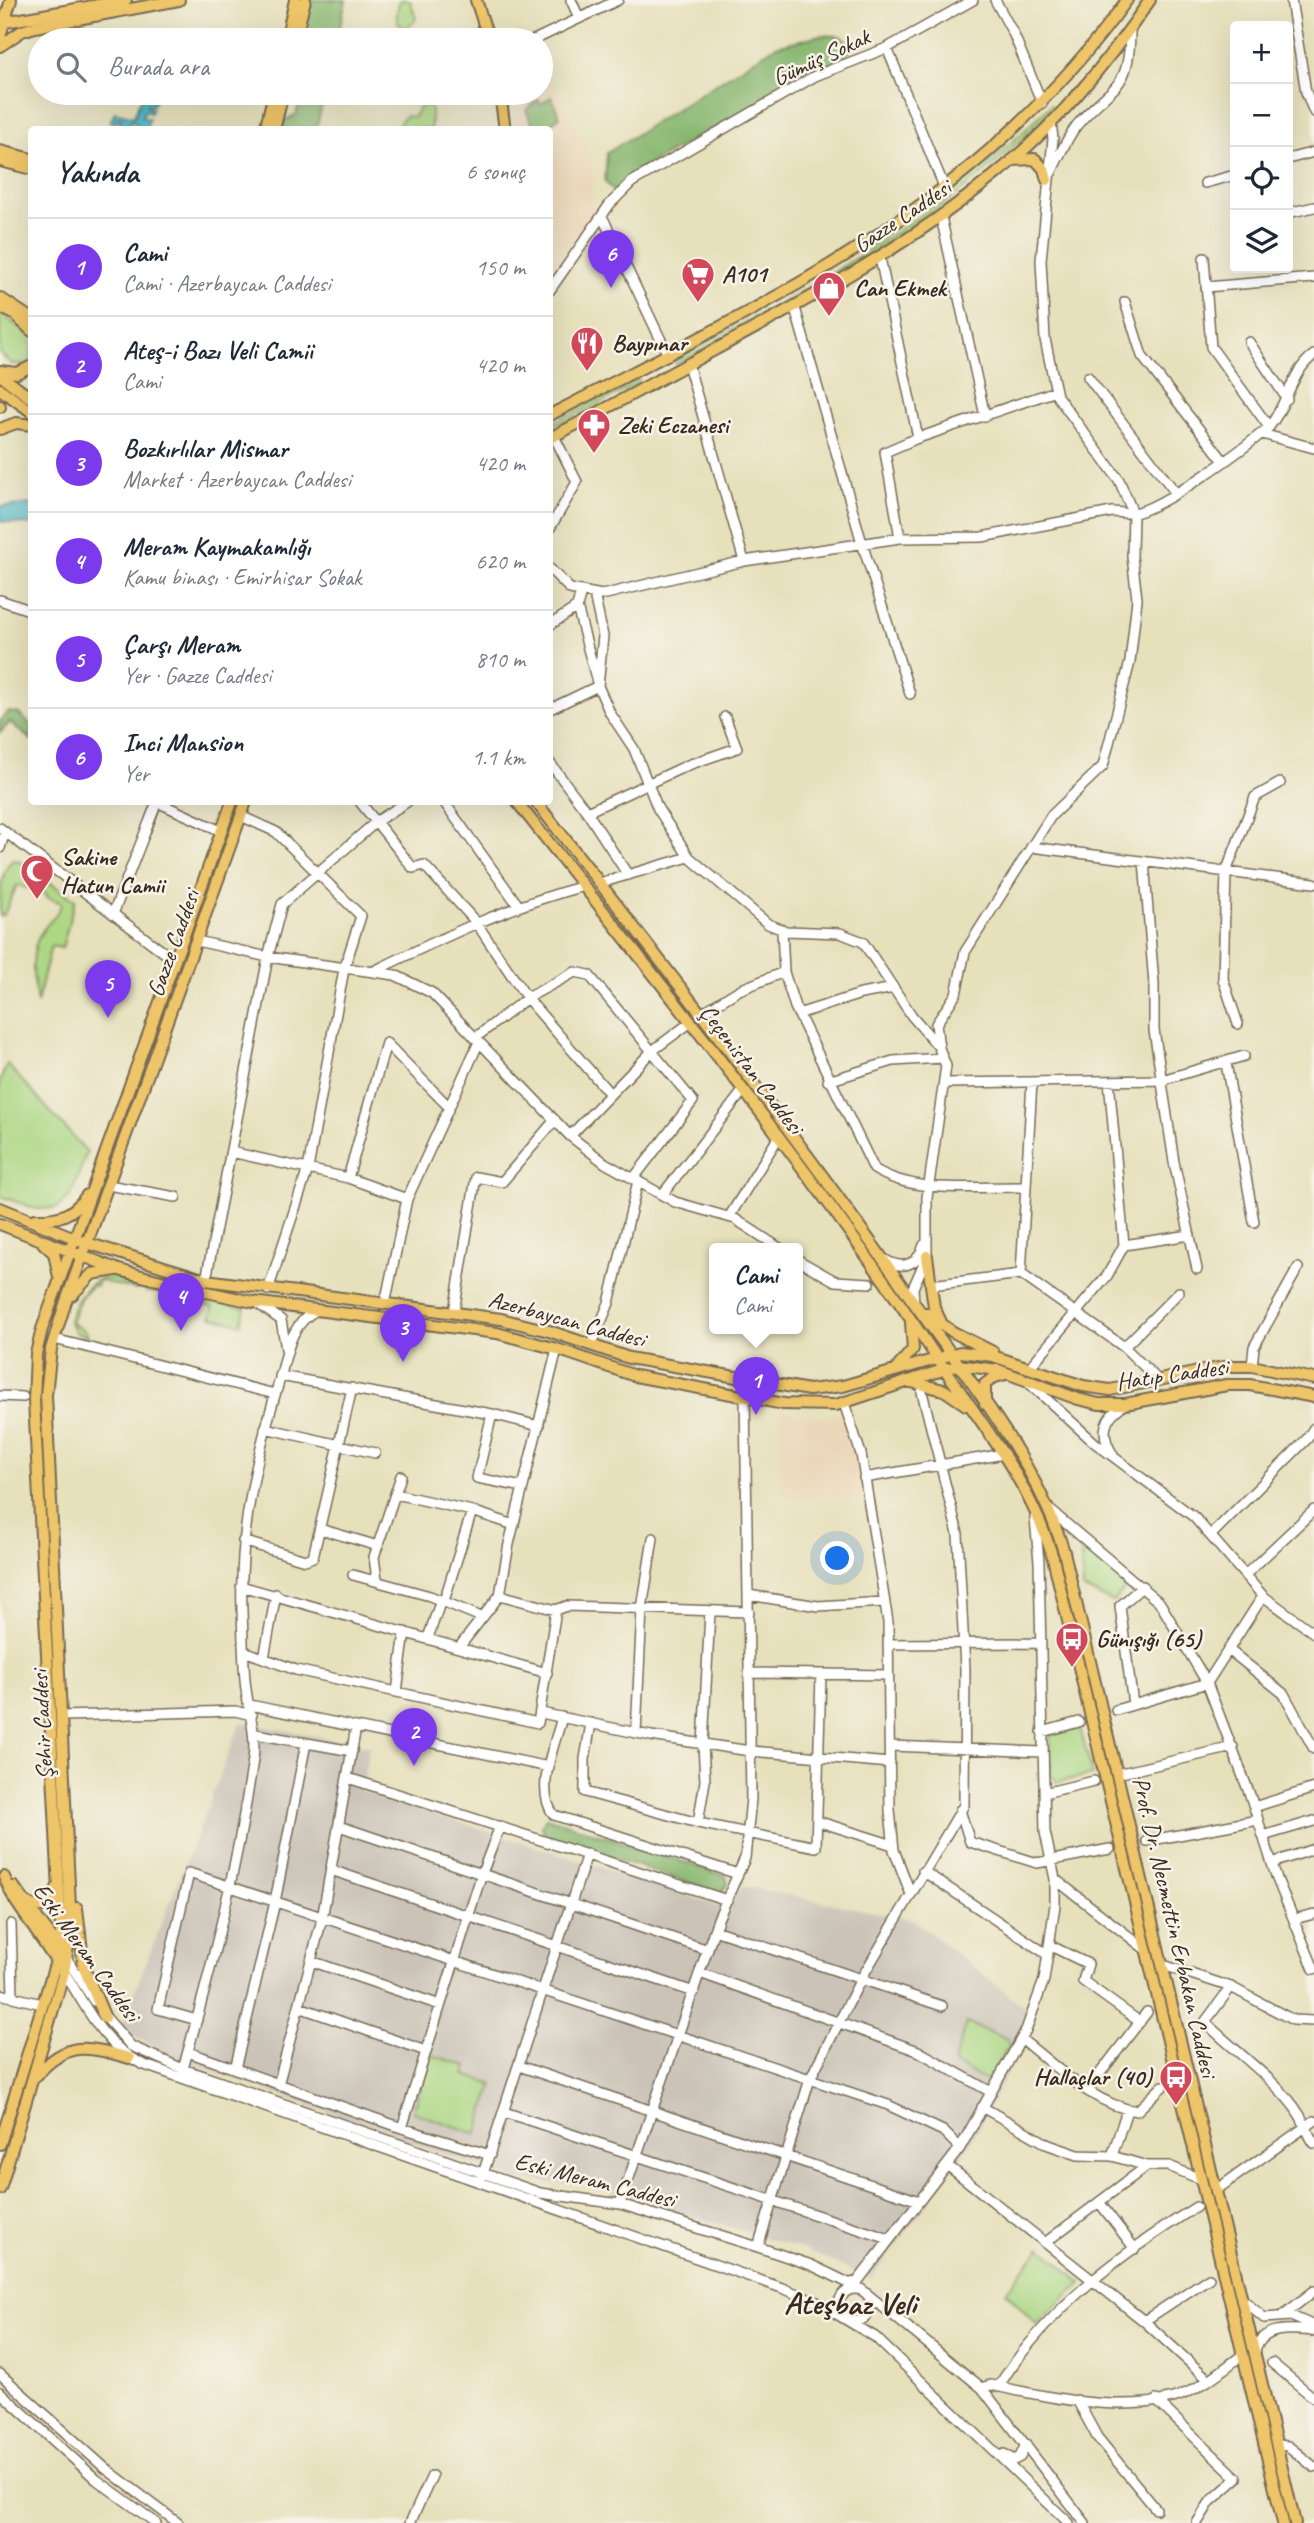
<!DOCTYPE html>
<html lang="tr">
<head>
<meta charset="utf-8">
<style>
  :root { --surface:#fff; --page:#f2f2f3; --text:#1f2937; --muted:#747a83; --line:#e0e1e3; --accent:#7c3aed }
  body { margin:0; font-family:Caveat,sans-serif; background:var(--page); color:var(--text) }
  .controls { position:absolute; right:21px; top:21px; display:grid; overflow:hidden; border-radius:7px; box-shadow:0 7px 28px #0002 }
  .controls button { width:63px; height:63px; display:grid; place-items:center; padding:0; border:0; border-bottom:2px solid var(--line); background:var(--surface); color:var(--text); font:35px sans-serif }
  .you { position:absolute; left:838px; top:1559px; width:24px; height:24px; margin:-18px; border:5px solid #fff; border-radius:50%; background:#1a73e8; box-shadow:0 0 0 10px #1a73e833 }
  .badge { display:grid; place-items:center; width:46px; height:46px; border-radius:50%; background:var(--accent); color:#fff; font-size:23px; font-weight:700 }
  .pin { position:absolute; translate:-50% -58px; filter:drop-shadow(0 2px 4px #0008) }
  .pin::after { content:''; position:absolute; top:37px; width:24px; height:21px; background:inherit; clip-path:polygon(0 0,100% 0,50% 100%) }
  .popup { position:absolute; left:709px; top:1243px; width:94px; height:91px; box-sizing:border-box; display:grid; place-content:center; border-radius:7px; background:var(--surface); filter:drop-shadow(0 2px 5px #0005); font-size:23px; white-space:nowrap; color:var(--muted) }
  .popup b { font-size:26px; color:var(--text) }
  .popup::after { content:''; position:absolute; left:50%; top:100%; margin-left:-14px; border:14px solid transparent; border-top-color:var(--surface) }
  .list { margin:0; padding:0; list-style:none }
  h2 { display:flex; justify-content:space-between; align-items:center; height:91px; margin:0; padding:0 28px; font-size:30px }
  h2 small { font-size:23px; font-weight:400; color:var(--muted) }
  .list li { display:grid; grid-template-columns:46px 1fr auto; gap:21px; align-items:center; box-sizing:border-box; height:98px; padding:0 28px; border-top:2px solid var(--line) }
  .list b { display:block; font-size:26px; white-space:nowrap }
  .list p { margin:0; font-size:23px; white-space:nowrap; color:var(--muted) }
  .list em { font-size:23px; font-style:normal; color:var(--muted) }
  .icon { flex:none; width:38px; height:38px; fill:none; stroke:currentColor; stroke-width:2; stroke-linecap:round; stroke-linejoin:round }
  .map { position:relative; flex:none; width:1314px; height:2523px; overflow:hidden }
  .search { position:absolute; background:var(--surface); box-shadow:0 7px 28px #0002; left:28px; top:28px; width:525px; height:77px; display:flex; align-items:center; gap:18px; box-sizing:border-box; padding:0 24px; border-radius:38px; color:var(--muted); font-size:26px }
  .panel { position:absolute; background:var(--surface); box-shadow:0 7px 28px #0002; left:28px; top:126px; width:525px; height:679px; border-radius:7px }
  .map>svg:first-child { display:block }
  .built { fill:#ebd8ba }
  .industrial { fill:#cbc3b8 }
  .green { fill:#acd783; stroke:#748050; stroke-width:2 }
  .forest { fill:#89b871; stroke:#627148; stroke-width:2 }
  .water { fill:#4ab7c6; stroke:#427072; stroke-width:2 }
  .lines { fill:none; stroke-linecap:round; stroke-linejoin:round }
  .minor-casing { stroke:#776a55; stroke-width:12 }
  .major-casing { stroke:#776a55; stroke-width:14 }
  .minor { stroke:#fff; stroke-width:9 }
  .major { stroke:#eec569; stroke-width:10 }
  .labels { text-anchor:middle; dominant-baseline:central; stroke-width:5; stroke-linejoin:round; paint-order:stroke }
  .street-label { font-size:24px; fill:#3b2a1e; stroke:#f7f3e8 }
  .poi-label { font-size:24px; font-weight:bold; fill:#3b2a1e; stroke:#f7f3e8; text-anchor:start }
  .district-label { font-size:32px; font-weight:bold; fill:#3b2a1e; stroke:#f7f3e8 }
</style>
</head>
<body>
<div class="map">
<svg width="1314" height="2523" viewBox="0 0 1314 2523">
  <rect width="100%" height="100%" fill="#f7f3e8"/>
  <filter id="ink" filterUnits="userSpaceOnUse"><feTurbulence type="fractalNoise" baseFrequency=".0143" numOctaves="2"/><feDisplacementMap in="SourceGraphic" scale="14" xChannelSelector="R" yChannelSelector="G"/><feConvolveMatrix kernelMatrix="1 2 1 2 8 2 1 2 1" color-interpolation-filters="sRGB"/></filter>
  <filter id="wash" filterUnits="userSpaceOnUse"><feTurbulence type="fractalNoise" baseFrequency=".00686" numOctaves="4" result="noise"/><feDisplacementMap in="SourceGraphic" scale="28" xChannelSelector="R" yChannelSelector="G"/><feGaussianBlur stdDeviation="1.57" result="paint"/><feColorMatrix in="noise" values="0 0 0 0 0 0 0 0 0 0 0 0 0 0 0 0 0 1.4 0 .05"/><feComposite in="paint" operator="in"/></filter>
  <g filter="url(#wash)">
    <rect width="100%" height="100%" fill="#e6e0bb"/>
    <path class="built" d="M546,75l9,9 35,73 4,47 -4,13 -40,52v-139l-37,-1 -3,-36h31v-15z
      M781,1411l42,6 18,-4 17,49 2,36h-79z"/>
    <path class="industrial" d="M241,1722l128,24 -7,45 364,117 16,-22 172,34 123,97 -70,132 -96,130 -66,-29 -219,-67 -68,-2 -349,-126 -49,-26z"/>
    <path class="green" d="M400,0h10l6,19 -9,10c-15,-5 -10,-17 -7,-29z
      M431,105v24h-36l10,-13 9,1 5,-10z
      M1051,105l4,3c-83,83 -164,137 -265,195l-2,-4c100,-58 181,-112 263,-194z
      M787,300l1,4 -112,60 -3,-4z
      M0,312l31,26v21l-4,5h-15l-12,-10z
      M638,378l1,5 -88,45 -1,-4z
      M13,860l6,1 56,39 -13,48 -11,-2 -14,57c-4,-23 -9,-52 6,-73 7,-10 14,-14 19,-27l-16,-6 1,-3 -30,-9 -13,30 -4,1c0,-16 0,-48 13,-56z
      M7,1064l80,88 -16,43 -14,13 -20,1 -37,-13v-115z
      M101,1278h15l54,15 -1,5 -7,-2v-3l-16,-1 1,-3 -8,-2 -2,3 -39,-10 -2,6 -4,-1 -11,12 -10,26 13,7 4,6 -12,-3 -7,-12c5,-19 14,-34 32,-43z
      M203,1300l42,8 -4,16 -30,-7 2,-10 -11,-3z
      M1080,1538l52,44 -19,20 -30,-13z
      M1080,1728l13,47 -36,7 -6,-7 -1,-40z
      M966,2023l42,16 1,6 -21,37 -34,-19z
      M432,2055l35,11 -2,9 28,9 -16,50 -64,-22z
      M1041,2247l41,36 -46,41 -30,-32z"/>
    <path class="forest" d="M311,0h35l-9,40h-30l-5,-5z
      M821,35l19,1 17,10 -16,13 -205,112 -22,21 -9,-11 2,-28 169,-107z
      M302,93h23l-9,36h-33v-8l13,-6z
      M551,97l9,20 -18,12h-7l-9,-19 12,-10 3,4z
      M8,712l10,1 13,12v15l-21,-18 -10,11v-12z
      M546,1817l180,59 2,9 -8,8 -176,-58 -2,-9z"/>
    <path class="water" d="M145,96l10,2 -2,7 -6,-1v3l5,1 -1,5 -7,-2 -2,6 7,2 -3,10h-11l1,-6 -5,-2 -3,6 -9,-3 2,-5 -3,-1 -2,5 -6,-1 5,-10 19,5 6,-17z
      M31,504v21l-31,-4v-14z"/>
  </g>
  <g filter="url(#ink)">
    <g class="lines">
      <defs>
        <path id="minor" d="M571,0l8,18
          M995,0l19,35 28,68
          M1291,0l15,92 8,20
          M534,40l84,-40
          M887,48l58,141
          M1288,159l26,-7
          M1051,173c8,-16 15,-34 26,-48 35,-42 53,-31 53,-96
          M1205,183l30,-8
          M1288,213l26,-6
          M602,216l66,139
          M941,217l44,199
          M880,258l38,180
          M1204,258l7,89 58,80
          M1206,287l108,-9
          M550,290l60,-86 22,-22 183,-106 72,-28 86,-48
          M1125,302l17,54 81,104
          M795,308l67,235 48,151
          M1249,342l38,57
          M688,364l56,197
          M1088,377l87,115
          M1262,434l52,14
          M550,528l27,-46 -23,-46
          M900,538l-15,-86 30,-13 141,-48
          M550,569l20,20 32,6 142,-34 156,-23 82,-1 130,-25c7,0 15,2 22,1 29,-5 111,-65 135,-86 18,-21 22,-56 45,-72
          M581,592l-4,15 21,79 5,-50 -9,-42
          M0,600l32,11
          M550,625l27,-18
          M550,709l48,-23 12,27 24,36 24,60 31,48 79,67 18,7 54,2 23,9 49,74 26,30
          M550,763l37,49 41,63
          M157,802l64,29
          M360,802l53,66 11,-3 51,56 52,77 83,96
          M444,802l74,103
          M587,812l101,-47 49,-17 -12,-31
          M241,816l35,16 85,84 -17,53 -36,200 -40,121
          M0,828l174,132
          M1031,847l283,36
          M0,848l5,-16
          M1144,861l10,123v46l20,132 23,107
          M600,883l89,-26
          M113,914l44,-112
          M782,929l2,43 11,35 79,162c41,26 104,17 152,18
          M197,941l71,16 127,18 37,18 138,143 35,27 70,39 60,17 46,30
          M374,971c72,-35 132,-64 210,-85
          M702,1013l37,-23 45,-18
          M798,1014l63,-20 33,-6
          M1238,1024l-15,-45 3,-107 29,-75 25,-14
          M475,1038l52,-40 48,-26 14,3 104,126 -60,78
          M1226,1063l28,159
          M828,1081l65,-20 50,-3
          M945,1083l217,-3 82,-24
          M570,1136l82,-85 39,-29
          M231,1152l117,26 59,21
          M348,1178l38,-135 63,64
          M108,1185l68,12
          M662,1195l81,-104
          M729,1217l49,-79
          M1124,1245l66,-10
          M884,1259c18,12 34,6 40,-14
          M798,1260l37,21 35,2
          M1021,1274l11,-192
          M206,1280l62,-323 14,-53 95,-83 30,-19
          M931,1285l90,-11 103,73 35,34
          M914,1302l-1,-14 14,-32v-58l19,-132 -7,-18 -3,-24 20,-30 9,-42 86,-136 52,-50 27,-104 7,-63 -5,-43 1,-43 -14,-33 -62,-84 -12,-57 -4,-79 12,-121 -2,-17
          M385,1304l22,-105 72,-157
          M260,1305l21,15 5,29
          M454,1312l22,-135 26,5 53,-62
          M54,1339l221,55
          M592,1344l17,-41 29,-122
          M1124,1347l55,-55
          M1252,1366l2,-19 44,-79
          M1029,1368l78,-92 17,-31 -15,-164
          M280,1376l212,38
          M1030,1384l65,59 99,74 69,79 51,37
          M0,1396l23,1
          M844,1403l17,51 27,168 2,188 4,40 16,42
          M265,1428l110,25
          M1113,1455c-14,-22 -9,-38 12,-51
          M864,1478l140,-24
          M523,1487l-46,-9 15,-64 47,12
          M395,1494l77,17 42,14
          M1050,1510l110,93 47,80 43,112 27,84 37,90
          M320,1529l58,17
          M1212,1534l95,-95 7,-11
          M243,1541l62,19 8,-3 39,-169
          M353,1575l77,21 51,21
          M1245,1575l69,-65
          M377,1580l-3,-23 27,-81
          M241,1586l306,87
          M500,1595l56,15
          M748,1595l70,11 66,-4
          M444,1601l28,-90
          M428,1638l13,-38
          M888,1644l153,-1
          M460,1646l40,-51 9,-51 48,-195
          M1229,1650l55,44 30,55
          M244,1651l52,19 242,53 18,-113 11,-4 182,6
          M264,1658l12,-64
          M750,1673l139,2
          M397,1692l8,-60
          M250,1705l299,62
          M1133,1705l-13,-99 23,-20
          M1116,1710l91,-27 56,-87
          M541,1713l110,23 99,15 140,12
          M63,1716l172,-5 17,4
          M562,1717c-7,28 -28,73 -8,98l184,59
          M591,1723l-6,36v33l113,31 118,24 5,-173
          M1042,1732l37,-10
          M636,1733l6,-124 11,-71
          M256,1734l96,17
          M891,1746l151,6
          M1117,1774l116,-27
          M348,1778l379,122
          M1044,1793l50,-12
          M1254,1807l60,-19
          M960,1810l10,32 67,21 73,-14
          M817,1821l76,24
          M698,1823l7,-42 -2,-37 7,-132
          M339,1826l369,124
          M1263,1836l51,-15
          M1147,1841l111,-21
          M1272,1863l42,-14
          M331,1870l363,122
          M923,1871l125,84
          M1055,1879l90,70
          M1294,1919l20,-5
          M11,1924l2,73
          M714,1930l228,76
          M1049,1945l39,19 -5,17 57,41
          M67,1959l27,42
          M311,1961l129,44
          M1163,1965l68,22 62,33 21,1
          M64,1972c22,34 39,74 78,92l640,224 33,13 60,36 194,186
          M700,1973l218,78 73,41
          M1231,1987l-26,35c26,26 76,62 94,92 6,9 8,19 15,29
          M0,1994l42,10
          M299,2007l127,44
          M102,2013l29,33 52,23 357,124 80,11 138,43 53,18 50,24 121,99 103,135
          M197,2020l-39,-11 31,-136 699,232 55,26 17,17
          M1021,2039c34,26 72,66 116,72l26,-25
          M188,2052l214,76 88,27
          M519,2066l400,135
          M183,2069c29,-103 55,-204 70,-310 4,-28 -6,-51 -8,-79 -2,-22 -2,-46 -3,-69 -3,-79 14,-154 37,-229 8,-27 10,-58 38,-72
          M235,2069l40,-167 31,-159
          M278,2085l44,-166 34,-192
          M1088,2089l59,-77
          M982,2107l67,38 29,10 34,1 15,-46
          M504,2112l385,127
          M402,2128l80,-255 18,-47
          M1112,2156l35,10h22l31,13
          M947,2165l197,156 65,59
          M482,2177l105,-323
          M1216,2190l98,-69
          M1099,2202l36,47
          M620,2204l98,-285 27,-61 6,-59 -6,-403
          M1046,2242l101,-76
          M758,2247l52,-168 51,-100 103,-174 1,-136 -7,-135 -36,-142
          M851,2283l7,-2 102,-133 66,-118 18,-50 11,-75v-26l-10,-47 -6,-270 -4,-44
          M839 2305a16 16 0 1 1 32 0a16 16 0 1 1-32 0Z
          M1242,2299l22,19 27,-2 23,10
          M1282,2316l32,-25
          M1144,2321l65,-43
          M1255,2351c7,-26 37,-22 59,-20
          M1272,2363l42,35
          M0,2374l105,94 73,55
          M998,2387c49,-78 121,-132 198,-180
          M982,2388l9,-3c54,12 127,28 182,13 25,-7 48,-27 68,-42
          M0,2392l97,88 59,43
          M1077,2400l20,37 59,72
          M1156,2400l81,78 -27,24 -13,21
          M1277,2445l11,1 26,21
          M1004,2454l10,6 6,-3 6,-13
          M410,2523l22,-47"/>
        <path id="major" d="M476,0l13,40
          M5,22l121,-22
          M0,36l11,-36
          M286,40l9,-40
          M295,40l10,-40
          M0,46l22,-15 13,-4 144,-27
          M500,93l5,37
          M265,130l9,-37
          M274,130l9,-37
          M0,151l32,8
          M1012,160l23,-1 9,10 3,11
          M0,161l32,8
          M0,298l32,21
          M0,307l14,7 18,17
          M0,371l17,2 15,-7
          M0,375l32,24
          M0,389l32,23
          M0,406v1
          M550,415c222,-115 425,-205 577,-415
          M0,429l16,-6 16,2
          M550,438c47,-24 93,-50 140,-75 106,-57 212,-112 306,-189 60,-48 111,-111 154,-174
          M517,802c144,182 291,363 420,556 44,65 93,123 116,200l230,965
          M536,802c129,163 256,328 376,498 55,77 125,162 152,252l231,971
          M0,1208l87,35 119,37 295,39 48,12 80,27 180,32 34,-4 117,-34 33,4 90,30 27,4 118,-24h24l62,13
          M35,1219c24,1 38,-4 52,-24
          M0,1224l119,46 65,17 69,15 244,31 60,16 78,27 149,28 52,1 122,-40 40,5 80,29 21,5h26l102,-19h23l64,12
          M43,1243l11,10 5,24
          M927,1256l7,51 7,15
          M72,1295l20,-21 24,-4
          M926,1313l27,19 40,20
          M898,1367l15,-18 -2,-26
          M907,1381l37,9 22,15
          M985,1404v-20l10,-7 11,-3
          M4,1877l11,23 43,64
          M14,1887l47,63
          M26,1902c15,10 26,2 31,-14
          M77,1908l7,60 21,50
          M36,2076c31,-36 51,-30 93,-18
          M0,2144l60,-196 1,-18 -27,-530 2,-46 6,-25 190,-527
          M0,2189l64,-217 7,-44 -25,-533 5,-46 14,-45 181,-502"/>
      </defs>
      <use href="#minor" class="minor-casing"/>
      <use href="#major" class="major-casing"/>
      <use href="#minor" class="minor"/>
      <use href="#major" class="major"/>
    </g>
  </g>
  <defs>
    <symbol id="supermarket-pin" viewBox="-11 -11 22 30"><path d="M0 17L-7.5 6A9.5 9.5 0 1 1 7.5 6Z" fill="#d1495b" stroke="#f7f3e8"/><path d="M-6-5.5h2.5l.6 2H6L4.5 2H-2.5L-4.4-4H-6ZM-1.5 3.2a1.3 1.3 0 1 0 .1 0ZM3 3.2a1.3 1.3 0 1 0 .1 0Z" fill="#fff"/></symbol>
    <symbol id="shop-pin" viewBox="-11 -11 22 30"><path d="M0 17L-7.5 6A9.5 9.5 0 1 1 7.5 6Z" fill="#d1495b" stroke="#f7f3e8"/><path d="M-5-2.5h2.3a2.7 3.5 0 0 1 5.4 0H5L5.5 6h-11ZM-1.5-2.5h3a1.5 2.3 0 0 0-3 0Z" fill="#fff"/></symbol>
    <symbol id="restaurant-pin" viewBox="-11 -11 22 30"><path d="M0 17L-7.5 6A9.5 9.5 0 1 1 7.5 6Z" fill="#d1495b" stroke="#f7f3e8"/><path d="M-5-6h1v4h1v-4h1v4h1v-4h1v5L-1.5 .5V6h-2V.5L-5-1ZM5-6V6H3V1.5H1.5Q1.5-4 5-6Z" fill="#fff"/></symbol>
    <symbol id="pharmacy-pin" viewBox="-11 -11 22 30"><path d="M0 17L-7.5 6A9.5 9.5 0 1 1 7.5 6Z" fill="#d1495b" stroke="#f7f3e8"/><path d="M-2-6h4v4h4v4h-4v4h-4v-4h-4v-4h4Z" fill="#fff"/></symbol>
    <symbol id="mosque-pin" viewBox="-11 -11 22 30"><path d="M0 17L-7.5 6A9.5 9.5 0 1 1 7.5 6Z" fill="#d1495b" stroke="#f7f3e8"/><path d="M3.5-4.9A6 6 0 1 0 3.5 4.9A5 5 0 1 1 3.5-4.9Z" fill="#fff"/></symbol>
    <symbol id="bus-pin" viewBox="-11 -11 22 30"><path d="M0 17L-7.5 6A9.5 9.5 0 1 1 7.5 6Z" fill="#d1495b" stroke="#f7f3e8"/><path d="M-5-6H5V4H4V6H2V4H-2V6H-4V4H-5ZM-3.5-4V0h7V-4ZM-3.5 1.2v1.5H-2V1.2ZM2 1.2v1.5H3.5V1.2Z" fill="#fff"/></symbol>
  </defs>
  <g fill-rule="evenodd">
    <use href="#supermarket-pin" x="679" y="255" width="38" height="52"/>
    <use href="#shop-pin" x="810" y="269" width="38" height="52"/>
    <use href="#restaurant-pin" x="568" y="324" width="38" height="52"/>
    <use href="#pharmacy-pin" x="575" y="406" width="38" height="52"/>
    <use href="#mosque-pin" x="18" y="852" width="38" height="52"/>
    <use href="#bus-pin" x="1053" y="1620" width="38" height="52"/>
    <use href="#bus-pin" x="1157" y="2058" width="38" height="52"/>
  </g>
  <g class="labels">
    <g class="street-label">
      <text transform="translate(821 57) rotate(-25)">Gümüş Sokak</text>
      <text transform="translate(902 216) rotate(-34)">Gazze Caddesi</text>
      <text transform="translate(173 943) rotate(-70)">Gazze Caddesi</text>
      <text transform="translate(752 1069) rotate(53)">Çeçenistan Caddesi</text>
      <text transform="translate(567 1319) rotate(15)">Azerbaycan Caddesi</text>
      <text transform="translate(1172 1374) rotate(-8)">Hatıp Caddesi</text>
      <text transform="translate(42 1725) rotate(-93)">Şehir Caddesi</text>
      <text transform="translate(1175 1927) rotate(77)">Prof. Dr. Necmettin Erbakan Caddesi</text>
      <text transform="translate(87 1952) rotate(54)">Eski Meram Caddesi</text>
      <text transform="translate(595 2180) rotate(14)">Eski Meram Caddesi</text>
    </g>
    <g class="poi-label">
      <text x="722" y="274">A101</text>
      <text x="854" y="288">Can Ekmek</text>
      <text x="612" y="343">Baypınar</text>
      <text x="618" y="425">Zeki Eczanesi</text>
      <text x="61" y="857">Sakine<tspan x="61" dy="28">Hatun Camii</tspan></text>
      <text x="1096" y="1639">Günışığı (65)</text>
      <text x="1152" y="2077" text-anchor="end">Hallaçlar (40)</text>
    </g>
    <g class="district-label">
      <text x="850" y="2303">Ateşbaz Veli</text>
    </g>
  </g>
</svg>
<div class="controls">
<button>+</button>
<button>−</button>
<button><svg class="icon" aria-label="locate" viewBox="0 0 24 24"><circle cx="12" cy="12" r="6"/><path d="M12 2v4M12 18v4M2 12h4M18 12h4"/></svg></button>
<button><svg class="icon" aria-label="layers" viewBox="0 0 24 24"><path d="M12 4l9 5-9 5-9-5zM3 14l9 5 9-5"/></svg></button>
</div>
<div class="you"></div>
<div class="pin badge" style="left:756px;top:1415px">1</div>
<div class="popup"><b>Cami</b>Cami</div>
<div class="pin badge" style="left:414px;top:1766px">2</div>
<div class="pin badge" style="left:403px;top:1362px">3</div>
<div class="pin badge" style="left:181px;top:1331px">4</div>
<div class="pin badge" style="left:108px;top:1018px">5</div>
<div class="pin badge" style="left:611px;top:288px">6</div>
<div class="search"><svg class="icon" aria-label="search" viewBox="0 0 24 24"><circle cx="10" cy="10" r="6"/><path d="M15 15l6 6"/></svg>Burada ara</div>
<section class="panel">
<h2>Yakında<small>6 sonuç</small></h2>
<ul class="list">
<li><span class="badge">1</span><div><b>Cami</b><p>Cami · Azerbaycan Caddesi</p></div><em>150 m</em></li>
<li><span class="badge">2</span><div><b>Ateş-i Bazı Veli Camii</b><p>Cami</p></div><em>420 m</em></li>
<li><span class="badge">3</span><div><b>Bozkırlılar Mismar</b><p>Market · Azerbaycan Caddesi</p></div><em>420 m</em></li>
<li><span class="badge">4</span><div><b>Meram Kaymakamlığı</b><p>Kamu binası · Emirhisar Sokak</p></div><em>620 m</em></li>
<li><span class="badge">5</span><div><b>Çarşı Meram</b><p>Yer · Gazze Caddesi</p></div><em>810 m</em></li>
<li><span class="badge">6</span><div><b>Inci Mansion</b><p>Yer</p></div><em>1.1 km</em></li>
</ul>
</section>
</div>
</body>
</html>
